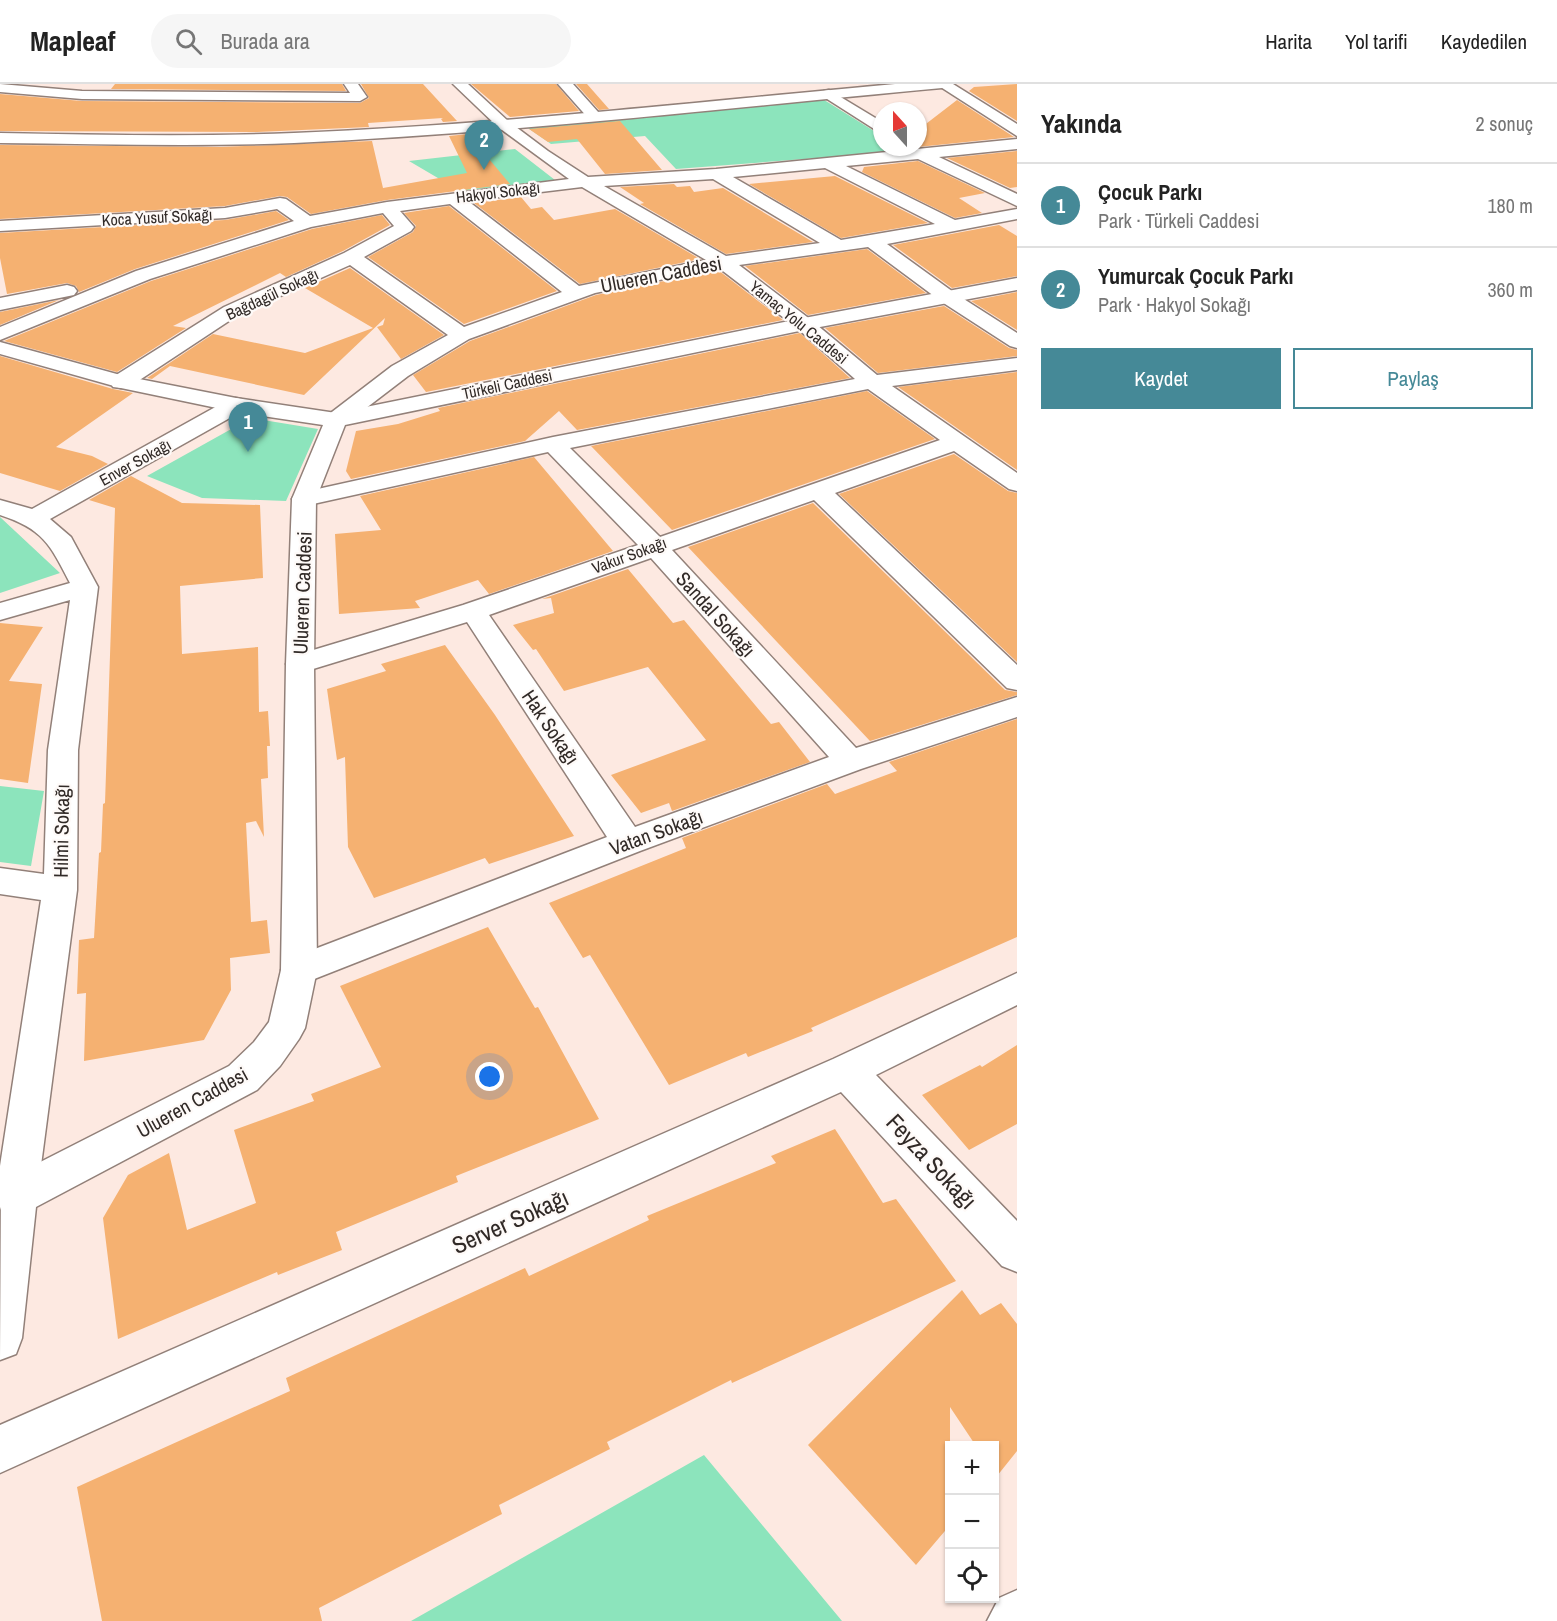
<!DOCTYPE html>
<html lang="tr">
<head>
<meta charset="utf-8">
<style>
  :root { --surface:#fff; --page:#f6f6f6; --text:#222; --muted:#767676; --line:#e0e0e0; --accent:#458997 }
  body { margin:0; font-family:"Archivo Narrow",sans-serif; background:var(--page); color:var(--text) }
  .controls { position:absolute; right:18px; bottom:18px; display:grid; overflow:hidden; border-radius:0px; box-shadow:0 2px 4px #0004 }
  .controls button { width:54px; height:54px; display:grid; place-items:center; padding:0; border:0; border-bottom:2px solid var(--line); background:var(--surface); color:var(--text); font:30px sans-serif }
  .compass { position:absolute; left:873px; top:18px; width:54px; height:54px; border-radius:50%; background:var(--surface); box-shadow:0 2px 4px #0004; rotate:339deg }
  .you { position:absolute; left:490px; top:993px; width:21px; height:21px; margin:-15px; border:4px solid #fff; border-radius:50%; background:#1a73e8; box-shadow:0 0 0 9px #1a73e833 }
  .badge { display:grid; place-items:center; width:39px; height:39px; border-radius:50%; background:var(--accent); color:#fff; font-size:20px; font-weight:700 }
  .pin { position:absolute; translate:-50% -50px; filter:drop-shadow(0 2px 3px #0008) }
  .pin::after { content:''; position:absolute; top:32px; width:21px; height:18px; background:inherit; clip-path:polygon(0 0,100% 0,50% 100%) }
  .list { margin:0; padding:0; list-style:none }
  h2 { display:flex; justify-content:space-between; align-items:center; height:78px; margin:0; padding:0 24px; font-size:26px }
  h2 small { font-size:20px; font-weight:400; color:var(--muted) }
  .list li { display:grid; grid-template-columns:39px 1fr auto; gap:18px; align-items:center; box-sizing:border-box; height:84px; padding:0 24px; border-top:2px solid var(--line) }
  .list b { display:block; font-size:22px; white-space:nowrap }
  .list p { margin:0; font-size:20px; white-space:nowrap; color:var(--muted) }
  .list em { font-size:20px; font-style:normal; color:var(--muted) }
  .actions { display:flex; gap:12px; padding:18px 24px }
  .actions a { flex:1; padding:14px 0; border:2px solid var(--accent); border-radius:0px; text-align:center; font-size:21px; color:var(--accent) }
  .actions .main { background:var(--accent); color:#fff }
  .icon { flex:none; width:33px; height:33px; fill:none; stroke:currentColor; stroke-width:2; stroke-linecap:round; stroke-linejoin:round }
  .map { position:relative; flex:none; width:1017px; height:1537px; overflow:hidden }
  header { display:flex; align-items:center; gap:36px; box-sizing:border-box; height:84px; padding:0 30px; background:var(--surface); border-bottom:2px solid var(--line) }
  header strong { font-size:28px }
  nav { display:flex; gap:33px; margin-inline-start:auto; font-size:21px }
  .search { width:420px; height:54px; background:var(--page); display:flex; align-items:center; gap:15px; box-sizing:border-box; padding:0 21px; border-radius:33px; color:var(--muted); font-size:22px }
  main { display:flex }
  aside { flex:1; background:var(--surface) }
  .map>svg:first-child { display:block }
  .green { fill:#8ce4bc }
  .building { fill:#f5b171 }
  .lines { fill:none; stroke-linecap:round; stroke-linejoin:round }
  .street-casing { stroke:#928079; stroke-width:3 }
  .secondary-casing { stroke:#928079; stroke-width:3 }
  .street { fill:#fff; fill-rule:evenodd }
  .secondary { fill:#fff; fill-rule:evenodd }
  .labels { text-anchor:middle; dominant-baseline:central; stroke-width:4.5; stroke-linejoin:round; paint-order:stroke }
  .far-street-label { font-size:16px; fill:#312a27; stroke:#fefaf8 }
  .street-label { font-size:20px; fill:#312a27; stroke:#fefaf8 }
  .near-street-label { font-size:24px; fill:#312a27; stroke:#fefaf8 }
</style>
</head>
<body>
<header>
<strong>Mapleaf</strong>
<div class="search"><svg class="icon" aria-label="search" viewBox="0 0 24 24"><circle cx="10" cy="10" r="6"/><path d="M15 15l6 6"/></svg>Burada ara</div>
<nav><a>Harita</a><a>Yol tarifi</a><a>Kaydedilen</a></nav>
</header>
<main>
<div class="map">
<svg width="1017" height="1537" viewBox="0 0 1017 1537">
  <rect width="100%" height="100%" fill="#fde9e1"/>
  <path class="green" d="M821,14l61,38v11h17l-4,5 -219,17 -31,-33 -94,8 -23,-16z
    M515,65l40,31 -95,11 -51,-30z
    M251,334l67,11 -32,72 -84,-3 -55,-22z
    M0,433l60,56 -60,20z
    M0,702l44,5 -13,75 -31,-4z
    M704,1371l138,166h-431z"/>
  <path class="building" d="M115,0h227l4,7 -235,-2z
    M361,0h62l34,37 -14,1 -2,-3 2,-1 -75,5 1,4 -112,5 -257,-1v-37l82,7 278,2 9,-5z
    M471,0h85l23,27 -69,6z
    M576,0h11l22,25 -10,1z
    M1017,0v37l-48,-30 5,-4z
    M957,16l57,37 -96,10v-17z
    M620,37l42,49 -57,4 -28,-35 -29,3 -19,-13z
    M468,50l42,50 -123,16 -76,14 -24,-17 -7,-1 -55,10 -225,13v-74l221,2 151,-6 11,47 84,-15 -18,-37z
    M1017,67v36l-7,1 -63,-30z
    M918,77l67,32 -26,5 23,15 -27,5 -93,-46 2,-5z
    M835,92l93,47 -87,15 -92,-54z
    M674,100l3,3 13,-1 4,6 29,-4 90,54 -87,12 -86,-50 4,-1 -24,-16z
    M521,113l10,12 11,-2 12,13 61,-11 85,50 -120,25 -106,-81z
    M449,122l108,85 -93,33 -96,-67 45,-25 3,-6 -12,-13z
    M276,127l13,9 -154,49 -56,23 -3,-6 -9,-3 -60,11 -7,-36v-25l225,-13z
    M382,131l8,10 -47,26 -57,26 -6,-4 -107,53 13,2 -69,44 -113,-31 147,-60 161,-52z
    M999,141l18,11v40l-65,12 -59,-43z
    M867,165l59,44 -118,22 -63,-49z
    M350,184l94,67 -43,24 -24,-32 6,-2 2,-7 -81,77 -134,-29 -18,13 -5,-1 66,-44 92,19 68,-25 -68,-40z
    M718,186l65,50 -357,72 -13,-17 57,-34 126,-46z
    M1017,208v38l-46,-29z
    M59,216l-59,25v-13z
    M944,222l65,42 8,2v6l-139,17 -53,-45z
    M800,249l50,45 -273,52 -18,-19 -34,30 -174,38 -5,-8 10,-40 42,-7 42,-13 -2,-3z
    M0,272l113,33 20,4 -77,54 36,9 16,8 -48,27 -60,-18z
    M1017,288v98l-119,-83z
    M867,307l68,48 -263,91 -81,-84z
    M954,370l54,37 9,2v169l-178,-168z
    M534,373l79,94 -124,43 -11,-14 -63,21 5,7 -81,6 -4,-80 46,-4 -21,-34z
    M131,392l51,27 78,2 3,73 -83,8 2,68 76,-7 1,65 9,-1 2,35h-3l1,32 -7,1 3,58 -8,-16 -10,2 5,99 16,-2 3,33 -40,5 1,32 -27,50 -120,21 2,-68 -9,1 2,-54 15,-2 5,-85 2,-1 2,-48 2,-1 10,-295 -26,-8z
    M813,419l192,187 12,2v3l-147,46 -182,-194z
    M628,485l45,54 11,-3 87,104 8,-2 31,40 -138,49 -3,-8 -28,10 -30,-38 95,-35 -58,-73 -84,24 -28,-42 -3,1 -20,-25 41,-12 -3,-15 -9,1z
    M0,539l43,4 -34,54 33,3 -14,99 -28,-4z
    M445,561l50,70 79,121 -85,28 -4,-6 -111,40 -26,-51 -3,-90 -8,3 -10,-71 59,-18 -5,-7z
    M1017,635v218l-206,91 2,3 -65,26 -2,-4 -77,32 -79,-130 -7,3 -34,-55 137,-55 -4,-10 145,-54 8,10 62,-23 -8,-9z
    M488,843l47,81 3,-1 61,112 -143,57 2,6 -122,50 6,18 -64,25 -1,-3 -159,67 -15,-121 25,-43 41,-22 18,77 69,-27 -22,-73 80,-29 -3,-7 70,-27 -41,-81z
    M1017,961v79l-48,26 -47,-55 58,-30 2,2z
    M835,1045l48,74 13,-4 60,82 -224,102 -1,-3 -124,62 3,7 -111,56 3,9 -183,94 3,13h-220l-25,-134 213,-96 -4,-13 239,-110 4,8 120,-56 -2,-4 129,-53 -5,-7z
    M962,1206l18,25 21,-12 16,21v127l-20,25 -3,-4v-26h-18l-26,-39v118l-34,40 -108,-120z"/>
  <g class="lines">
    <defs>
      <path id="street" d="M0,0l82,7 268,2 -6,-9h14l9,13 -7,4 -278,-2 -82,-7z
        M453,0h15l40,37 40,30 40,26 128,-8 301,-30v10l-78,8 78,37v12l-99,-47 -72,7 109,54 62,-11v10l-130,25 69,50 61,39v15l-7,-2 -68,-44 -74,-55 -129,18 72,55 66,55 140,-17v12l-125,16 125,87v18l-8,-2 -55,-38 -119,42 182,172v25l-10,-2 -193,-188 -142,50 184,198 161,-51v20l-156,52 -221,82 -341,134 -13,-5 -5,-10 5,-10 321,-123 -140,-215 -167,51 -10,-2 -4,-7 4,-7 173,-52 175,-60 -90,-93 -244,54 -9,-2 -3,-5 3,-5 258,-57 302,-58 -58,-51 -78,-60 -124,25 -126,46 -61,37 -64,49 -8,2 -8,-2 -3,-5 3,-5 64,-49 56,-31 -98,-70 -112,50 -109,72 -8,1 -8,-1 -3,-5 3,-5 111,-70 120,-54 50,-27 -11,-13 -72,14 -161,52 -150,61v-13l136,-56 158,-50 -17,-12 -52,9 -225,13v-10l225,-13 55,-10 6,1 24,17 77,-14 182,-23 -71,-52zM825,84l110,56 -94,16 -108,-63zM713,95l107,64 -94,13 -122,-70zM582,103l124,73 -127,26 -111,-85zM450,120l112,88 -98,35 -100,-70 47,-26 3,-4 -14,-16zM868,305l72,51 -280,97 -90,-89zM651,474l178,199 -194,70 -146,-212z
        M558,0h15l26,29 2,3 -2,3h-10z
        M936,0h17l64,40v12z
        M829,6l53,32v12l-58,-37 -2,-3 2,-3z
        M67,201l7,2 3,4 -3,4 -74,15v-12z
        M236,314l8,2 3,5 -3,5 -194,109 21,18 27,50 -20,163 -1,140 -40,306 -6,14 -15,6 -15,-6 -1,-3v-41l41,-266 -41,-6v-26l44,6 4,-124 22,-150 -70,20v-17l70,-20c-20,-39 -27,-54 -70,-68v-15l32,9 196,-109z
        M1017,889v32l-141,70 141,146v51l-15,-6 -161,-174 -841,381v-48l833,-366z
        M1017,1506v31h-30l12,-23z"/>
      <path id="secondary" d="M895,0h54l-7,4c-216,20 -431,45 -648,55 -98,4 -196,1 -294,0v-10c98,2 196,4 294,0 201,-8 401,-31 601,-49z
        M1017,194v12l-213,40 -459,95 -29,74 -2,165 3,306 -12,58 -6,11 -19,27 -23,24 -221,117 -14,131 -6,16 -16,6 1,-178 228,-116 25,-24 15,-20 12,-52 5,-306 6,-165 31,-74 -87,-13 -115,-24 -121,-34v-12l124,34 112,22 100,15 468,-95z"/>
    </defs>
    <use href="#street" class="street-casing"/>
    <use href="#secondary" class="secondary-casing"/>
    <use href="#street" class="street"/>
    <use href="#secondary" class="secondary"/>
  </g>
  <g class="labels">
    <g class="far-street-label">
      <text transform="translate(498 108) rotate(-7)">Hakyol Sokağı</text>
      <text transform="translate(157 133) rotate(-3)">Koca Yusuf Sokağı</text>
      <text transform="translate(272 210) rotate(-25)">Bağdagül Sokağı</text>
      <text transform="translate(799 238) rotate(39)">Yamaç Yolu Caddesi</text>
      <text transform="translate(507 300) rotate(-12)">Türkeli Caddesi</text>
      <text transform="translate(135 378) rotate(-29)">Enver Sokağı</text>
      <text transform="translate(629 471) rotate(-20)">Vakur Sokağı</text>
    </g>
    <g class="street-label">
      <text transform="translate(661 190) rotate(-11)">Ulueren Caddesi</text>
      <text transform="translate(302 509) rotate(-88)">Ulueren Caddesi</text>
      <text transform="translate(716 530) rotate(48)">Sandal Sokağı</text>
      <text transform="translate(551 643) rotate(56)">Hak Sokağı</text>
      <text transform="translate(61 747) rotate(-89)">Hilmi Sokağı</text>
      <text transform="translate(656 748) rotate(-20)">Vatan Sokağı</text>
      <text transform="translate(192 1018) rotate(-29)">Ulueren Caddesi</text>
    </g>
    <g class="near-street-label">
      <text transform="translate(932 1077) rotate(47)">Feyza Sokağı</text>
      <text transform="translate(510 1137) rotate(-24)">Server Sokağı</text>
    </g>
  </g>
</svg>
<div class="controls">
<button>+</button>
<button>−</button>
<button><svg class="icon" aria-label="locate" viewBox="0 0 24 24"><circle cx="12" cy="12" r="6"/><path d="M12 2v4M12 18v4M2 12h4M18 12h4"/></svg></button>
</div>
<svg class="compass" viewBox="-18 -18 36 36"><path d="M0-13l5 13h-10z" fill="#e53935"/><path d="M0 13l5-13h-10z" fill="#767676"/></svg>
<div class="you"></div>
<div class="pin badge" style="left:248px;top:368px">1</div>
<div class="pin badge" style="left:484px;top:86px">2</div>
</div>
<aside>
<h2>Yakında<small>2 sonuç</small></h2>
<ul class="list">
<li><span class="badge">1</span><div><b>Çocuk Parkı</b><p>Park · Türkeli Caddesi</p></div><em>180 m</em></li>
<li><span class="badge">2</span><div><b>Yumurcak Çocuk Parkı</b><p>Park · Hakyol Sokağı</p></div><em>360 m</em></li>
</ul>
<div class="actions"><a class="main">Kaydet</a><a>Paylaş</a></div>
</aside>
</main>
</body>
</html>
